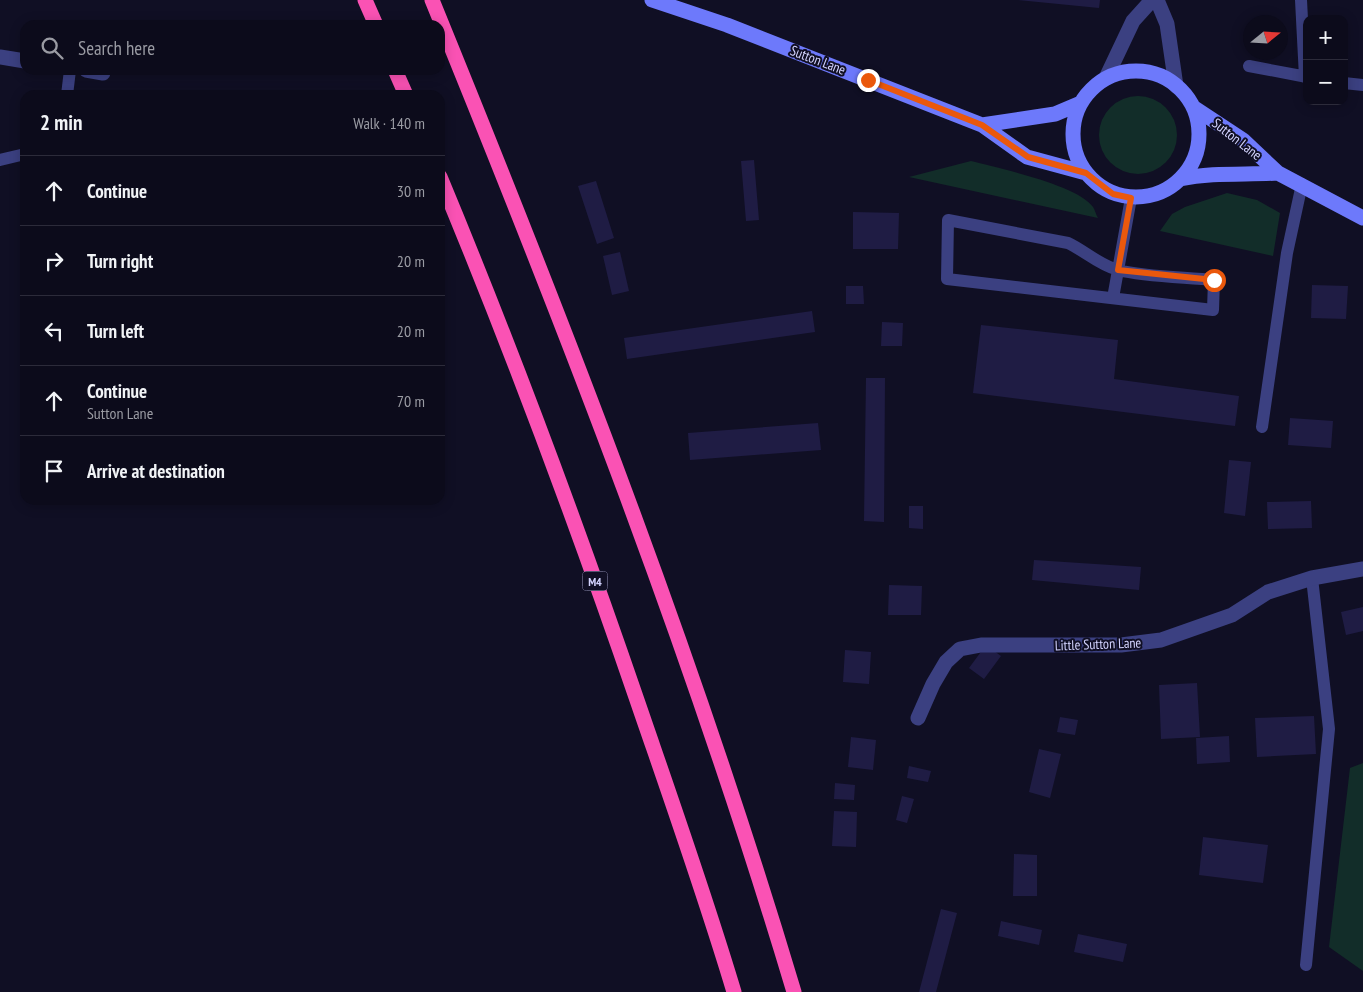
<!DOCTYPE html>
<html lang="en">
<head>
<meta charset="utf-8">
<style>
  :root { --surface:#0c0b1b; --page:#151424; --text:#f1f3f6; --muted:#9a9ba3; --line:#2c2b3a }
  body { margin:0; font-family:"PT Sans Narrow",sans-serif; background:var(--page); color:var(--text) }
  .controls { position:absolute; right:15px; top:15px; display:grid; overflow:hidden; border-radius:10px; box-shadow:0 2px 12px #0003 }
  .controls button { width:45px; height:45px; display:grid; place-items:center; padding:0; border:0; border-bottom:1px solid var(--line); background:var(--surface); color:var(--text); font:25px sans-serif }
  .compass { position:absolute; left:1243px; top:15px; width:45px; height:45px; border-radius:50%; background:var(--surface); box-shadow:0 2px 12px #0003; rotate:72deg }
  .stop { position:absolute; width:15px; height:15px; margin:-11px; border:4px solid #ea580c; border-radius:50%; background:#fff }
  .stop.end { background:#ea580c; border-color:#fff; box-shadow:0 1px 5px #0008 }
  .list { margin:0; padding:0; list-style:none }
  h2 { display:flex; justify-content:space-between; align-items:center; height:65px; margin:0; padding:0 20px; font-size:21px }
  h2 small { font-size:16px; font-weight:400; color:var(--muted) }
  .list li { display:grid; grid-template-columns:32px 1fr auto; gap:15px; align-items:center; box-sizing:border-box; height:70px; padding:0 20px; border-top:1px solid var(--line) }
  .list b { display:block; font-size:19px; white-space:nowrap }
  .list p { margin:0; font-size:16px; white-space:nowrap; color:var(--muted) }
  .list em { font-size:16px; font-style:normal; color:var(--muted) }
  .icon { flex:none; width:28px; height:28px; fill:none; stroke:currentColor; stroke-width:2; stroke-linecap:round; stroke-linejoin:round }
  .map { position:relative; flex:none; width:1363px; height:992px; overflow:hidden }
  .search { position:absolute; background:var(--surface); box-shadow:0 2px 12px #0003; left:20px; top:20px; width:425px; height:55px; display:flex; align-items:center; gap:12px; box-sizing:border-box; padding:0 18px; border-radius:15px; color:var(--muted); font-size:19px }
  .panel { position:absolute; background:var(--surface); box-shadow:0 2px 12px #0003; left:20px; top:90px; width:425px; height:415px; border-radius:15px }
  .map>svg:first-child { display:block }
  .green { fill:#122d29 }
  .building { fill:#1f1c44 }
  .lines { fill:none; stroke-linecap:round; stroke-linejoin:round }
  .lane { stroke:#3b4081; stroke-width:12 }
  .street { stroke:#3b4081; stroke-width:15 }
  .secondary { stroke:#6d79fb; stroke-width:15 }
  .highway { stroke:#fa52b4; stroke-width:15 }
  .route { stroke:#ea580c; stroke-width:6 }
  .labels { text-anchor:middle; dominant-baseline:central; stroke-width:4; stroke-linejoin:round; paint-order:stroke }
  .shield { fill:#100f24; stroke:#9898bd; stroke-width:1 }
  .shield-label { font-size:12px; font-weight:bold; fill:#d3d3fe }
  .street-label { font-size:14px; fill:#d3d3fe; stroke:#100f24 }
</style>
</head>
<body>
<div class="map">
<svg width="1363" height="992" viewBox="0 0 1363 992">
  <rect width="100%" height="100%" fill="#100f24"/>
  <path class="green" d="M1099 135a39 39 0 1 1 78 0a39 39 0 1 1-78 0Z
    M971,161c27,7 107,24 122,46 2,3 3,8 5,11l-189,-41z
    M1227,193l30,7 23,13 -7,43 -113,-25 12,-17 13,-7z
    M1363,763v208l-34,-24 21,-179z"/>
  <path class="building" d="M1018,0h82l-1,8z
    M754,160l5,60 -13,1 -5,-60z
    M596,181l18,57 -17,6 -19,-58z
    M853,212l46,1 -1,36h-45z
    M620,252l9,39 -17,4 -9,-39z
    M1312,285l36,1 -2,33 -35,-1z
    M846,286h17l1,18h-18z
    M812,311l3,21 -188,27 -3,-21z
    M882,322l21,1 -1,23h-21z
    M981,325l137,15 -4,39 125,17 -4,30 -262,-33z
    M866,378h19l-1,144 -20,-1z
    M1290,418l43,3 -2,27 -43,-3z
    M818,423l3,27 -131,10 -2,-27z
    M1229,460l22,2 -6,54 -21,-3z
    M1311,501l1,27 -44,1 -1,-27z
    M909,506h14v23l-14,-1z
    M1034,560l107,7 -2,23 -107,-10z
    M889,585l33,1 -1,29h-33z
    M1363,607v24l-17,4 -5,-23z
    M986,645l15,11 -17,23 -15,-11z
    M845,650l26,2 -2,32 -26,-2z
    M1197,683l3,54 -39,2 -2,-54z
    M1314,716l2,38 -59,3 -2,-39z
    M1060,717l18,3 -3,15 -18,-3z
    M1229,736l1,26 -33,2 -1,-26z
    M851,737l25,3 -3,30 -25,-3z
    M1039,749l22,5 -11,44 -21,-6z
    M909,766l22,5 -3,11 -21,-4z
    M835,783l20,2 -1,15 -20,-1z
    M902,796l12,3 -7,24 -11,-3z
    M834,811l23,1 -1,35 -24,-1z
    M1203,837l65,8 -5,38 -64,-8z
    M1014,854l23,1v41h-24z
    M941,909l16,4 -21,79h-17z
    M1001,921l41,9 -3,15 -41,-9z
    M1078,934l49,10 -4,18 -49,-10z"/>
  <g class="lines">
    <path class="lane" d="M1301,0l4,77
      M1249,66l58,11
      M1344,83l19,2
      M67,95l3,-25
      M0,160l25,-6
      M948,220l120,23c17,8 31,22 50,27 28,7 66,7 96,10l-1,30 -266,-31z
      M1113,298l18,-100
      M1262,427l25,-174 15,-69
      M1306,965l23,-236 -17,-151"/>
    <path class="street" d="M1157,0l10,24 9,62
      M0,57l25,4
      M86,70l17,3
      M1106,78l27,-57 19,-21
      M918,718l15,-34 13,-22 14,-13 21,-4h140l40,-5 71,-25 36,-23 44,-14 51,-9"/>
    <path class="secondary" d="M652,0l75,25 255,100 45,32 59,16
      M1073 134a63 63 0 1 1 126 0a63 63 0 1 1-126 0Z
      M1193,107l50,33 35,33 85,45
      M982,125l73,-11 26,-11
      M1180,179c33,-7 65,-4 98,-6"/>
    <path class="highway" d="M365,0l11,25
      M432,0c133,326 261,654 362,992
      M395,70l11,25
      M440,177c72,173 137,348 198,526 33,96 67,192 96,289"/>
  </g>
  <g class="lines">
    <path class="route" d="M868,80l114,45 46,32 58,16 27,21 18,4 -13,72 96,10"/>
  </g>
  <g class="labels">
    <rect class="shield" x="582.5" y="571.5" width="25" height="19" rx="4"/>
    <g class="shield-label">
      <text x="595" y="581">M4</text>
    </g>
    <g class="street-label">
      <text transform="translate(818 60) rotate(21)">Sutton Lane</text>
      <text transform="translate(1237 139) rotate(38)">Sutton Lane</text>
      <text transform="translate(1098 644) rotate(-2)">Little Sutton Lane</text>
    </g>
  </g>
</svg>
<div class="controls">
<button>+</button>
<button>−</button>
</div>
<svg class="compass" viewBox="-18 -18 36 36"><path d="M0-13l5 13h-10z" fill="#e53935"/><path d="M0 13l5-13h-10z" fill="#9a9ba3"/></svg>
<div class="stop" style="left:1214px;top:280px"></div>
<div class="stop end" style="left:868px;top:80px"></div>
<div class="search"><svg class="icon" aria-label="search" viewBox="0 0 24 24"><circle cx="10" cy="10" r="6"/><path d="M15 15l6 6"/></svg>Search here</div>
<section class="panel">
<h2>2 min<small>Walk · 140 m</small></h2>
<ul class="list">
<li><svg class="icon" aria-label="ahead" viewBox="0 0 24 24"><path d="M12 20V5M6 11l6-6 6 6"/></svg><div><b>Continue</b></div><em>30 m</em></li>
<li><svg class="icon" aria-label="right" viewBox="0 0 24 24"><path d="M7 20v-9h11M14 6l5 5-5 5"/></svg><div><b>Turn right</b></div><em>20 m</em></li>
<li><svg class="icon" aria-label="left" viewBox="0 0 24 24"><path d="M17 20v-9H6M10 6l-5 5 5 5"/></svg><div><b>Turn left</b></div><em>20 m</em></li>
<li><svg class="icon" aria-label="ahead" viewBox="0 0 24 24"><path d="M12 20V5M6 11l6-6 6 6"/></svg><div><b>Continue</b><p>Sutton Lane</p></div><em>70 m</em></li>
<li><svg class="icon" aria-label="arrive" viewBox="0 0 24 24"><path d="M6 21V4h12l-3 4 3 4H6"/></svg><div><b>Arrive at destination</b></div></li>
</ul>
</section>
</div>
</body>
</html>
